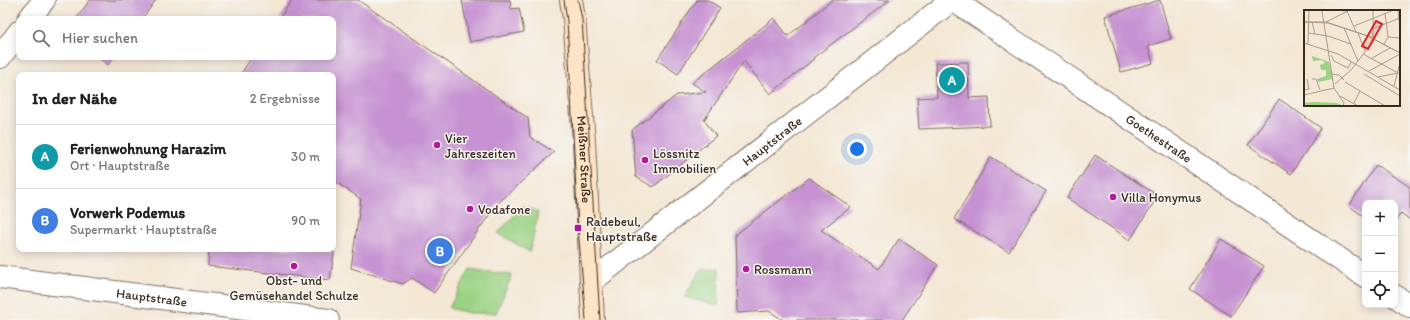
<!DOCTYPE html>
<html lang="de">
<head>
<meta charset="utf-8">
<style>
  :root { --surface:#fff; --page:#f6f6f6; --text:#222; --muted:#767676; --line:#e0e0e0; --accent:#ea580c }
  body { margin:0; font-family:Itim,sans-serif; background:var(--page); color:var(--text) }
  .controls { position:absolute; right:12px; bottom:12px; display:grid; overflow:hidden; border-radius:8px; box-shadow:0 2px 10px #0003 }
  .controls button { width:36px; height:36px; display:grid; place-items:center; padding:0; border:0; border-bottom:1px solid var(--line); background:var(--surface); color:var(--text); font:20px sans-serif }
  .you { position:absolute; left:857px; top:149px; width:14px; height:14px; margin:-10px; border:3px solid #fff; border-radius:50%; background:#1a73e8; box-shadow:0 0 0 6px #1a73e833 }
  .badge { display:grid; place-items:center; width:26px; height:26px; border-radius:50%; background:var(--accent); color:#fff; font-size:13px; font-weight:700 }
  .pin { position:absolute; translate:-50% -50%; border:2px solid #fff; box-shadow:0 1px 4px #0006 }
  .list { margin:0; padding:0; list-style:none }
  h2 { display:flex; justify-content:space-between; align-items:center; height:52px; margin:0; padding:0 16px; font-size:17px }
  h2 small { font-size:13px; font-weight:400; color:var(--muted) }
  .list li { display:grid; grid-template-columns:26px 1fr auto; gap:12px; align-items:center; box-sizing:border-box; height:64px; padding:0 16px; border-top:1px solid var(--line) }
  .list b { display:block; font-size:15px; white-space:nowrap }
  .list p { margin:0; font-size:13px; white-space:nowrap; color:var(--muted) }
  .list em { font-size:13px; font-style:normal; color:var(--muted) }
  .icon { flex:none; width:22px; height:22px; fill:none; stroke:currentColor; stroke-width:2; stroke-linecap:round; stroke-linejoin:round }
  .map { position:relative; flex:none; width:1410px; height:320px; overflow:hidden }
  .search { position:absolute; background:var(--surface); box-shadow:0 2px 10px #0003; left:16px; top:16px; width:320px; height:44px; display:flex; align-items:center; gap:10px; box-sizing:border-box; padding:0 14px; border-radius:8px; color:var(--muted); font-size:15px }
  .panel { position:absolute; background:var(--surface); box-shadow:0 2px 10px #0003; left:16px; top:72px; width:320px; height:180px; border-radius:8px }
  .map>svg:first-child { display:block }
  .green { fill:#9bd283; stroke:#6b7e50 }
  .building { fill:#c692d2 }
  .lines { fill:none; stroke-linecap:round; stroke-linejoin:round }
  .street-casing { stroke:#7c6c5e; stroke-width:24 }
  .secondary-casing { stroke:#7c6c5e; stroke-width:24 }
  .street { stroke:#fff; stroke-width:22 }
  .secondary { stroke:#fee4c6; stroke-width:22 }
  .tram { stroke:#3b2a1e; stroke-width:1 }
  .poi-dot { fill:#b5179e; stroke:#f6f6f2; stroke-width:1.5 }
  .labels { text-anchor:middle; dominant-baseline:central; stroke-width:3; stroke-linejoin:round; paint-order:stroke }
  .poi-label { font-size:13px; fill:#3b2a1e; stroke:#f6f6f2; text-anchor:start }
  .street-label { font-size:13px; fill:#3b2a1e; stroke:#f6f6f2 }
  .inset-road { fill:none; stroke:#aa9b8b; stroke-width:1 }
  .view { fill:#d62828; fill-opacity:0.15; stroke:#d62828; stroke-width:2 }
  .inset-edge { fill:none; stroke:#3b2a1e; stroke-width:2 }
</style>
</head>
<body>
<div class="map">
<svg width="1410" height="320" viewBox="0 0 1410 320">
  <rect width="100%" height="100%" fill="#f6f6f2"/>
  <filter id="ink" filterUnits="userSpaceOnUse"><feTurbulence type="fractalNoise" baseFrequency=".025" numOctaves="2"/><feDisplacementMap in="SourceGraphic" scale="8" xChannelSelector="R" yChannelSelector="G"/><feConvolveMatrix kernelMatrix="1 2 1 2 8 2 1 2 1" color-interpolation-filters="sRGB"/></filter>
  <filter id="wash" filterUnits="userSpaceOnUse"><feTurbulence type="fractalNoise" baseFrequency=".012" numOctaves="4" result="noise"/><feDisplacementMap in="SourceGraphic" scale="16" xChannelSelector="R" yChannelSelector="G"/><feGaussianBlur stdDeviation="0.9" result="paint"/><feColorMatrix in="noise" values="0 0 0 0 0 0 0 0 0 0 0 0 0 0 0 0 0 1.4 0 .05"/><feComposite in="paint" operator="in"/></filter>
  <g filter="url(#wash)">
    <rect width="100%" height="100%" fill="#f4e7d4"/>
    <path class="green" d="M523,206l15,6 -8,40 -32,-19z
      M719,268l-1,38 -34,-9 17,-27z
      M470,269l42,6 -16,38h-27l-20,-5z"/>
    <g id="blocks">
      <path class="building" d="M90,0h66l-14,19h-66z
        M292,0h66l170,118 2,19 24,15 -57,52 -63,89 -22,-15 -9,6 -52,-16 10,-69 -28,-19v-105h-93l12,-18h81v-38h-54z
        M462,0h48l1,9 8,-1 5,24 -54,10z
        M697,0h11l12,8 -42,66 -21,-14z
        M832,0h58l-77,58 1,1 -44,35 -26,-33 -40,59 12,16 -63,51 -17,-10 -4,-47 45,-35 29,-3 -14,-9 82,-65 14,18z
        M1160,0l11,39 -23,7 5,17 -32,9 -16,-56z
        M98,57h16l-6,8z
        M968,62l1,36 20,-1 1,29 -71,3 -2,-31 20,-1 -2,-34z
        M1279,99l42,29 -30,46 -43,-29z
        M1095,155l63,41 -28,44 -63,-42z
        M991,157l55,34 -37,61 -55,-33z
        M1376,165l34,22v33l-9,-7 -6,9v-19h-30v14l-16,-11z
        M809,178l42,29 -30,23 58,39 20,-30 39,26 -36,55h-119l-14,-9 -32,2 -2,-78z
        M1221,239l43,27 -33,50 -41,-27z
        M209,249h98l27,3 -4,28 -122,-14z"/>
    </g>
  </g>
  <g filter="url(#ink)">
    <use href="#blocks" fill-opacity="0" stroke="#7c6c5e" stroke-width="1"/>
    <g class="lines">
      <defs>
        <g id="street">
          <path id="s1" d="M953,0l412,276"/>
          <path d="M29,19l15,-19"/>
          <path d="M0,57l19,-25"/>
          <path id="s2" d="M0,277l328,43"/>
          <path id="s3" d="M592,281l360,-281"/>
          <path d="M1395,296l15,10"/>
        </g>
        <g id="secondary">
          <path id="s4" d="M571,0l3,18 10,123 9,179"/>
        </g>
      </defs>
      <use href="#street" class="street-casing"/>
      <use href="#secondary" class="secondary-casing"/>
      <use href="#street" class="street"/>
      <use href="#secondary" class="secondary"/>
      <path class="tram" d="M564,0l3,21 11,207 8,92
        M578,0l4,19 18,301"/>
    </g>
  </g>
  <g class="poi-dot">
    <circle cx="437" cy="145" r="4"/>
    <circle cx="645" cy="160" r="4"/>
    <circle cx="1113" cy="197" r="4"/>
    <circle cx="470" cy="209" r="4"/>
    <rect x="574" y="224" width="8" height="8" rx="2"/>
    <circle cx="294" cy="266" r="4"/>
    <circle cx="746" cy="269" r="4"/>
  </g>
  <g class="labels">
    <g class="poi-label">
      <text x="445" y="138">Vier<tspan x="445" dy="15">Jahreszeiten</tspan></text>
      <text x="653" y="153">Lössnitz<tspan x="653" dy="15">Immobilien</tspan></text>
      <text x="1121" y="197">Villa Honymus</text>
      <text x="478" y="209">Vodafone</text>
      <text x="586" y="221">Radebeul,<tspan x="586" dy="15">Hauptstraße</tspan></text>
      <text x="754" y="269">Rossmann</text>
      <text x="294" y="280" text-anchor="middle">Obst- und<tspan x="294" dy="15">Gemüsehandel Schulze</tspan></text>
    </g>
    <g class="street-label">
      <text stroke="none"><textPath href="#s1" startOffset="248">Goethestraße</textPath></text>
      <text stroke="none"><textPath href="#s3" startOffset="228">Hauptstraße</textPath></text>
      <text stroke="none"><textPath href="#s4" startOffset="160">Meißner Straße</textPath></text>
      <text stroke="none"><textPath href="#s2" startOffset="153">Hauptstraße</textPath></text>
    </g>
  </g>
  <g transform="translate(1304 10)">
    <rect width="96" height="96" fill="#f4e7d4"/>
    <path d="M0,43l25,9 4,17 -15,3 -1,-3 9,-3v-6h-5l-1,-5 5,-2 -3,-3 -9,1 -1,-5zM10,92l22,1 6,2 -38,1v-3z" fill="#9bd283"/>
    <path class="inset-road" d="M29,0l14,1 9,21M69,0v28M94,0l2,20M18,1l12,77M0,12h22l42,14 32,17M0,12l24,1 40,13 32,17M8,12l3,12M22,12l24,-12M50,16l40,-16M40,18l14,33M68,19l28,-11M4,23l20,3 23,8M54,23l7,18M84,27l12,1M0,33l34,11 62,36M4,34l1,-34M80,34l4,-7 -3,-24M59,44l37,20M27,45l3,6 14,7 3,-6M68,48l18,-10M65,61l31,-17M28,64l7,1 5,5M60,64l36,22M74,67l20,-4M8,69h4l4,11M41,72l40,24M31,74l16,-14 24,-31M90,76l6,-23M30,78l10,15 -1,3M0,80l5,-1 -2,-10M0,85l30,-7M36,86l18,10M50,93l6,-12"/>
    <path class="view" d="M72,11l6,3 -14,25 -6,-3z"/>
    <rect width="96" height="96" class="inset-edge"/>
  </g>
</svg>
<div class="controls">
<button>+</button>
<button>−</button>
<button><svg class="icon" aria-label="locate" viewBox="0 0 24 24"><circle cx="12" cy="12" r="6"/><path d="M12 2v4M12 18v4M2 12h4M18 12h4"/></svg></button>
</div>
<div class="you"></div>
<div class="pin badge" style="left:952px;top:80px;background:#0f9aa8">A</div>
<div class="pin badge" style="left:440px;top:251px;background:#3f7fe0">B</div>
<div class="search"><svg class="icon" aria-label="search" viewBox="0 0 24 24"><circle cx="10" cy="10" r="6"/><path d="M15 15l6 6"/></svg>Hier suchen</div>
<section class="panel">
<h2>In der Nähe<small>2 Ergebnisse</small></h2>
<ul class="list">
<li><span class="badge" style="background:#0f9aa8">A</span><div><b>Ferienwohnung Harazim</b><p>Ort · Hauptstraße</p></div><em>30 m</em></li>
<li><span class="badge" style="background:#3f7fe0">B</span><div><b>Vorwerk Podemus</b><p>Supermarkt · Hauptstraße</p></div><em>90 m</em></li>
</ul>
</section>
</div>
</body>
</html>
